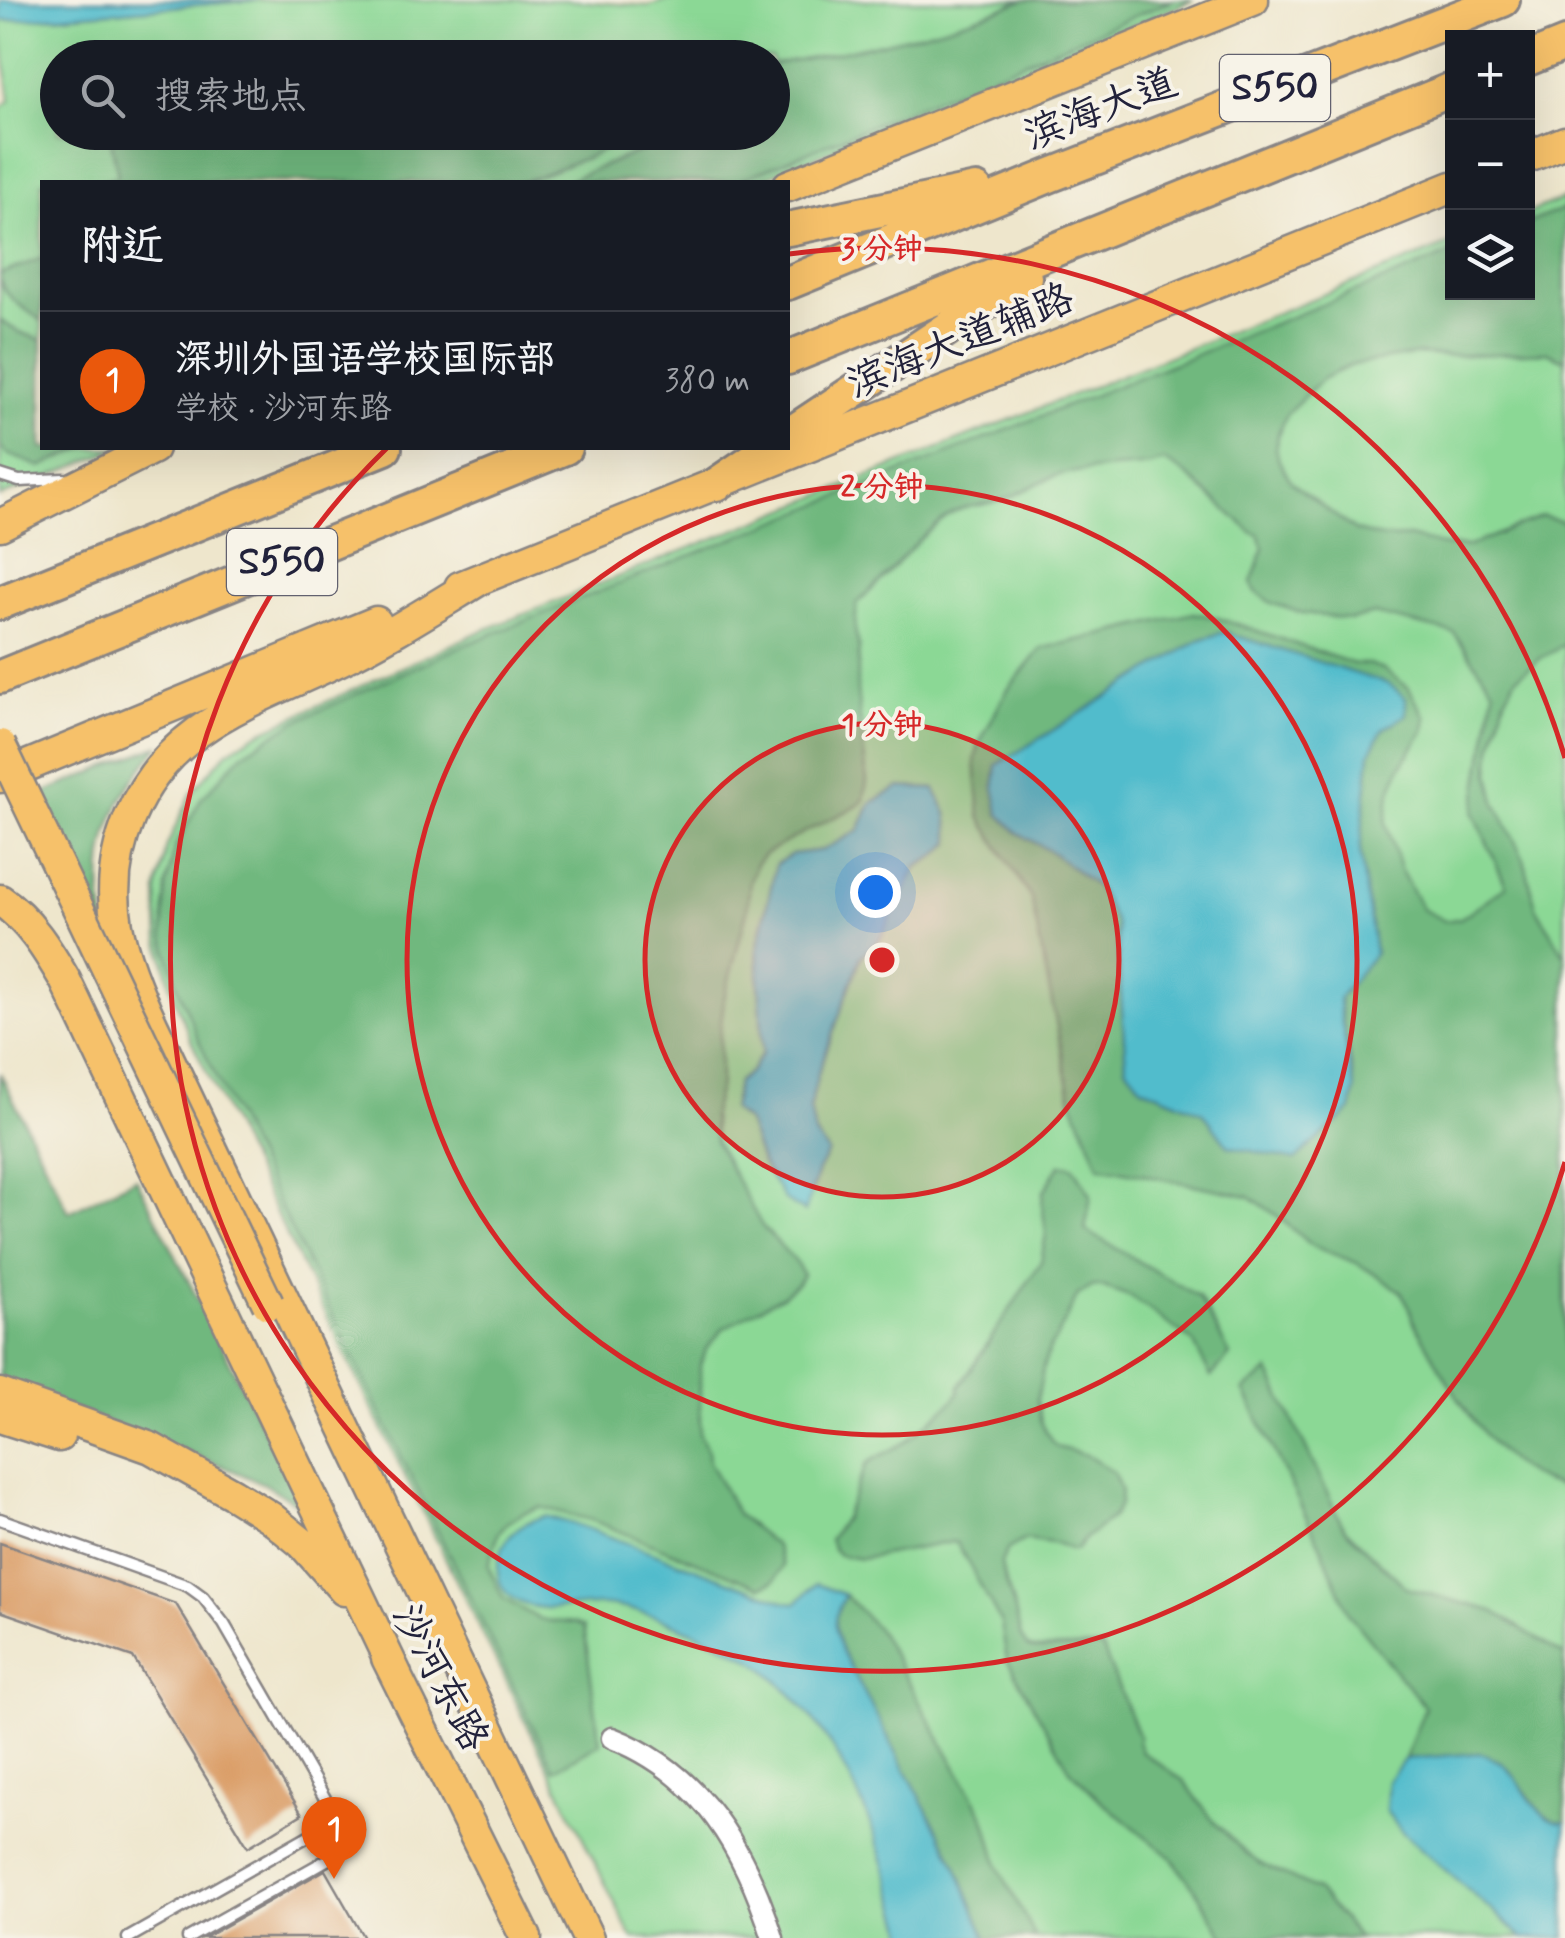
<!DOCTYPE html>
<html lang="zh">
<head>
<meta charset="utf-8">
<style>
  :root { --surface:#171b24; --page:#20242c; --text:#f1f3f6; --muted:#9ea1a6; --line:#363941; --accent:#ea580c }
  body { margin:0; font-family:Mynerve,"LXGW WenKai TC",sans-serif; background:var(--page); color:var(--text) }
  .controls { position:absolute; right:30px; top:30px; display:grid; overflow:hidden; border-radius:0px; box-shadow:0 10px 40px #0002 }
  .controls button { width:90px; height:90px; display:grid; place-items:center; padding:0; border:0; border-bottom:2px solid var(--line); background:var(--surface); color:var(--text); font:50px sans-serif }
  .you { position:absolute; left:875px; top:892px; width:35px; height:35px; margin:-25px; border:8px solid #fff; border-radius:50%; background:#1a73e8; box-shadow:0 0 0 15px #1a73e833 }
  .badge { display:grid; place-items:center; width:65px; height:65px; border-radius:50%; background:var(--accent); color:#fff; font-size:32px; font-weight:700 }
  .pin { position:absolute; translate:-50% -82px; filter:drop-shadow(0 2px 5px #0008) }
  .pin::after { content:''; position:absolute; top:52px; width:35px; height:30px; background:inherit; clip-path:polygon(0 0,100% 0,50% 100%) }
  .list { margin:0; padding:0; list-style:none }
  h2 { display:flex; justify-content:space-between; align-items:center; height:130px; margin:0; padding:0 40px; font-size:42px }
  h2 small { font-size:32px; font-weight:400; color:var(--muted) }
  .list li { display:grid; grid-template-columns:65px 1fr auto; gap:30px; align-items:center; box-sizing:border-box; height:140px; padding:0 40px; border-top:2px solid var(--line) }
  .list b { display:block; font-size:38px; white-space:nowrap }
  .list p { margin:0; font-size:32px; white-space:nowrap; color:var(--muted) }
  .list em { font-size:32px; font-style:normal; color:var(--muted) }
  .icon { flex:none; width:55px; height:55px; fill:none; stroke:currentColor; stroke-width:2; stroke-linecap:round; stroke-linejoin:round }
  .map { position:relative; flex:none; width:1565px; height:1938px; overflow:hidden }
  .search { position:absolute; background:var(--surface); box-shadow:0 10px 40px #0002; left:40px; top:40px; width:750px; height:110px; display:flex; align-items:center; gap:25px; box-sizing:border-box; padding:0 35px; border-radius:55px; color:var(--muted); font-size:38px }
  .panel { position:absolute; background:var(--surface); box-shadow:0 10px 40px #0002; left:40px; top:180px; width:750px; height:270px; border-radius:0px }
  .map>svg:first-child { display:block }
  .green { fill:#8bd895; stroke:#567d68; stroke-width:2.5; fill-rule:evenodd }
  .forest { fill:#70b87e; stroke:#496d5c; stroke-width:2.5; fill-rule:evenodd }
  .water { fill:#51bccc; stroke:#3a6f84; stroke-width:2.5 }
  .building { fill:#d99961 }
  .lines { fill:none; stroke-linecap:round; stroke-linejoin:round }
  .service-casing { stroke:#888484; stroke-width:15 }
  .minor-casing { stroke:#888484; stroke-width:25 }
  .primary-casing { stroke:#888484; stroke-width:35 }
  .trunk-casing { stroke:#888484; stroke-width:38 }
  .service { stroke:#fff; stroke-width:10 }
  .minor { stroke:#fff; stroke-width:20 }
  .primary { stroke:#f6c16b; stroke-width:30 }
  .trunk { stroke:#f6c16b; stroke-width:32 }
  .primary-bridge-casing { stroke:#888484; stroke-width:35; stroke-linecap:butt }
  .primary-bridge { stroke:#f6c16b; stroke-width:30 }
  .ring { fill:none; stroke:#d62828; stroke-width:5 }
  .labels { text-anchor:middle; dominant-baseline:central; stroke-width:8; stroke-linejoin:round; paint-order:stroke }
  .shield { fill:#f7f3e8; stroke:#62616f; stroke-width:2.5 }
  .shield-label { font-size:38px; font-weight:bold; fill:#22223b }
  .street-label { font-size:40px; fill:#22223b; stroke:#f7f3e8 }
  .centre { fill:#d62828; stroke:#f7f3e8; stroke-width:5 }
  .ring-label { font-size:30px; text-anchor:middle; font-weight:bold; fill:#d62828; stroke:#f7f3e8; stroke-width:8; stroke-linejoin:round; paint-order:stroke }
</style>
</head>
<body>
<div class="map">
<svg width="1565" height="1938" viewBox="0 0 1565 1938">
  <rect width="100%" height="100%" fill="#f7f3e8"/>
  <filter id="ink" filterUnits="userSpaceOnUse"><feTurbulence type="fractalNoise" baseFrequency=".01" numOctaves="2"/><feDisplacementMap in="SourceGraphic" scale="20" xChannelSelector="R" yChannelSelector="G"/><feConvolveMatrix kernelMatrix="1 2 1 2 8 2 1 2 1" color-interpolation-filters="sRGB"/></filter>
  <filter id="wash" filterUnits="userSpaceOnUse"><feTurbulence type="fractalNoise" baseFrequency=".0048" numOctaves="4" result="noise"/><feDisplacementMap in="SourceGraphic" scale="40" xChannelSelector="R" yChannelSelector="G"/><feGaussianBlur stdDeviation="2.25" result="paint"/><feColorMatrix in="noise" values="0 0 0 0 0 0 0 0 0 0 0 0 0 0 0 0 0 1.4 0 .05"/><feComposite in="paint" operator="in"/></filter>
  <g filter="url(#wash)">
    <rect width="100%" height="100%" fill="#eee6cc"/>
    <path class="green" d="M257,0h307l84,6 19,-6h526l-440,182h-711v266h77l-119,49v-390l10,-6 -10,-80zM58,58h714v74h-714z
      M1565,198v1740h-933l-441,-898 -20,-52 -12,-49 -2,-49 10,-44 25,-54 36,-41 28,-17 219,-100 977,-391v49h76v-79z"/>
    <path class="forest" d="M1023,0h151l-438,182h-173l82,-33 29,-16 98,-1 1,-68c83,-14 171,-32 250,-64z
      M122,133v-1l515,1 -44,22 -70,27h-426l21,-6 -7,-35z
      M1565,208v152l-18,-8 -101,4 -28,-2 -66,11 -30,14 -34,33 -11,24 -1,12 3,13 13,22 64,48 28,7 25,-1 36,9h24l73,-30 23,6v123l-24,13 -25,20 -11,21 -13,49 -2,25 6,30 28,56 12,48 29,49v531c-73,-10 -119,-111 -153,-168l-2,-11 -10,-17 -43,-28 -45,-17 -36,-31 -27,-19 -150,-30 -28,-69 -40,-199 -51,-81 -5,-56 4,-17 27,-52 33,-41 5,-3 150,-35 32,7 128,44h15l14,5 25,18 18,31 -2,13 -24,37 -10,25 -4,29 14,47 22,40 23,12 16,-3 45,-32 -32,-73 20,-123 -40,-57 -80,-19 -23,6 -53,-8 -27,-9 -15,-11 -5,-9 13,-35 -6,-14 -5,-1 -69,-60 -20,-12 -14,4c-26,3 -67,4 -91,10 -20,5 -37,19 -57,25 -21,7 -37,3 -57,18 -33,24 -57,59 -88,85l-2,26 4,19 -2,42 10,91 -3,19 -6,6 -50,24 -43,24 -9,10 -6,18 -3,29 -23,88 -4,32v53l-8,31 3,26 47,85 34,36 7,13 -5,8 -15,12 -59,33 -18,21 -6,17v69l8,16 1,11 29,53 38,31 7,20 -9,15 -13,6 -170,-67 -51,-13 -17,6 -17,11 -7,8 -11,34 15,32 38,22 34,3 9,4 16,116 -46,27 -356,-730 -21,-55 -14,-49 3,-50 9,-40 26,-47 41,-45 52,-32 165,-75 993,-394v39h76v-69zM1224,632l182,83 -23,14 -13,24 -10,98 15,102 -36,44c2,38 21,76 12,113l-123,36 -25,-34 -61,-25 -16,-20 -10,-143 -19,-37 -44,-34 -36,-21 -20,-67 202,-125z
      M42,258v63c-16,-12 -42,-25 -42,-47z
      M0,320l19,12 23,8v108h43l-44,19 -34,-13 -7,-8v-47l3,-25 -3,-17z
      M160,745c-55,66 -68,109 -53,195l-74,-143z
      M0,1073l69,139 67,-34 168,330 -40,-24 -42,-18 -222,-84z
      M1060,1165h10l4,2 17,28 -6,35 114,67 31,58 -19,22 -18,-35 -61,-45 -28,-10 -10,-1 -16,9 -22,44 -6,8 -6,17 -7,36 4,22 11,20 5,5 29,8 27,17 8,18 -1,14 -8,14 -27,20 -8,11 -5,1 -14,-6 -32,-5 -18,10 -7,13 1,7 13,41 6,27 6,10 6,2 69,-2 37,90 -1,5 4,10 42,29 30,41 33,32 12,9 58,27 42,48h-131l-6,-4 -26,-43 -25,-34 -71,-57 -30,-30 -63,-110 -6,-37 -44,-80 -5,-1 -91,17 -22,-4 -6,-6 -4,-9 15,-22 23,-55 39,-21 45,-39 8,-11 1,-6 81,-124 5,-29 -4,-29 1,-11z
      M1269,1371l75,157 63,60 86,23 72,45 -2,47 2,1v118h-8l-17,-10 -15,-21 -45,-37 -75,5 20,-52 -76,-93 -28,-67 -77,-157z
      M845,1595l35,37 105,186 14,50 37,70h-50l-31,-76 -113,-211c-10,-26 -10,-32 3,-56z"/>
    <path class="water" d="M0,0h257l-257,21z
      M1224,632l165,52 17,14v17l-23,14 -13,24 -10,98 15,102 -36,45 1,15 15,77 -4,20 -56,50 -67,-14 -25,-34 -61,-25 -16,-20 -10,-143 -19,-37 -44,-34 -36,-21 -18,-18 -5,-26 3,-23 202,-125z
      M900,787l35,2 12,24 4,30 -15,13 -19,11 -38,74 -18,15 -43,118 -8,34 5,26 13,18 -10,19 -13,41 -20,-12 -24,-38 -14,-40 -15,-12 5,-28 14,-11 12,-19 -6,-102 19,-86 16,-10 31,-4 36,-20 12,-27z
      M545,1516l36,10 205,76 10,1 20,-19 29,11c-13,24 -13,30 -3,56l113,211 31,76h-79c-24,-81 -46,-163 -102,-228 -15,-17 -31,-35 -50,-48 -25,-16 -76,-37 -104,-47 -14,-4 -31,-9 -45,-10 -28,-2 -57,9 -84,-2 -31,-12 -30,-47 -10,-69 8,-10 21,-14 33,-18z
      M1480,1753c6,3 16,6 22,10 22,17 31,59 63,59v116h-42l-121,-106 -16,-21 2,-30 17,-22z"/>
    <g id="blocks">
      <path class="building" d="M0,1543l176,61 126,210 -54,33 -115,-190 -133,-46z
        M325,1870l39,68h-160z"/>
    </g>
  </g>
  <g filter="url(#ink)">
    <use href="#blocks" fill-opacity="0" stroke="#888484" stroke-width="2.5"/>
    <g class="lines">
      <defs>
        <path id="service" d="M0,475l19,6 45,-2
          M0,1519l188,67 15,11 21,27 110,190 -3,8 -7,5 -196,111
          M188,1938l144,-81"/>
        <path id="minor" d="M612,1738c90,35 133,112 161,200"/>
        <path id="primary" d="M1528,157l37,-15
          M788,186l465,-186
          M0,525l153,-77
          M479,580c-46,28 -91,57 -139,80 -47,23 -99,41 -142,72 -61,44 -94,119 -81,194 7,35 21,68 36,100l435,912
          M460,587l992,-400
          M0,777l376,-155
          M0,900c29,19 48,51 65,80l331,694
          M0,1394l151,54 82,46 37,23 32,26 42,47
          M0,1417l59,19
          M387,1658l139,280"/>
        <path id="trunk" d="M1528,59l37,-15
          M788,229l188,-39
          M788,283l261,-107 454,-176
          M788,358l664,-269
          M788,435l237,-158
          M717,484l53,-36
          M0,603l385,-155
          M0,677l565,-229"/>
      </defs>
      <use href="#service" class="service-casing"/>
      <use href="#minor" class="minor-casing"/>
      <use href="#primary" class="primary-casing"/>
      <use href="#trunk" class="trunk-casing"/>
      <use href="#service" class="service"/>
      <use href="#minor" class="minor"/>
      <use href="#primary" class="primary"/>
      <use href="#trunk" class="trunk"/>
      <defs>
        <path id="primary-bridge" d="M0,745l268,559"/>
      </defs>
      <use href="#primary-bridge" class="primary-bridge-casing"/>
      <use href="#primary-bridge" class="primary-bridge"/>
    </g>
  </g>
  <circle cx="882" cy="960" r="237" fill="#d62828" fill-opacity=".12"/>
  <g class="ring">
    <circle cx="882" cy="960" r="237"/>
    <circle cx="882" cy="960" r="475"/>
    <path d="M1565 1162A712 712 0 1 1 387 448M789 254A712 712 0 0 1 1565 758"/>
  </g>
  <g class="labels">
    <g class="shield">
      <rect x="1220" y="55" width="110" height="66" rx="8"/>
      <rect x="227" y="529" width="110" height="66" rx="8"/>
    </g>
    <g class="shield-label">
      <text x="1275" y="88">S550</text>
      <text x="282" y="562">S550</text>
    </g>
    <g class="street-label">
      <text transform="translate(1101 110) rotate(-21)">滨海大道</text>
      <text transform="translate(961 342) rotate(-22)">滨海大道辅路</text>
      <text transform="translate(439 1678) rotate(62)">沙河东路</text>
    </g>
  </g>
  <circle cx="882" cy="960" r="15" class="centre"/>
  <g class="ring-label">
    <text x="882" y="258">3 分钟</text>
    <text x="882" y="496">2 分钟</text>
    <text x="882" y="734">1 分钟</text>
  </g>
</svg>
<div class="controls">
<button>+</button>
<button>−</button>
<button><svg class="icon" aria-label="layers" viewBox="0 0 24 24"><path d="M12 4l9 5-9 5-9-5zM3 14l9 5 9-5"/></svg></button>
</div>
<div class="you"></div>
<div class="pin badge" style="left:334px;top:1879px">1</div>
<div class="search"><svg class="icon" aria-label="search" viewBox="0 0 24 24"><circle cx="10" cy="10" r="6"/><path d="M15 15l6 6"/></svg>搜索地点</div>
<section class="panel">
<h2>附近<small></small></h2>
<ul class="list">
<li><span class="badge">1</span><div><b>深圳外国语学校国际部</b><p>学校 · 沙河东路</p></div><em>380 m</em></li>
</ul>
</section>
</div>
</body>
</html>
